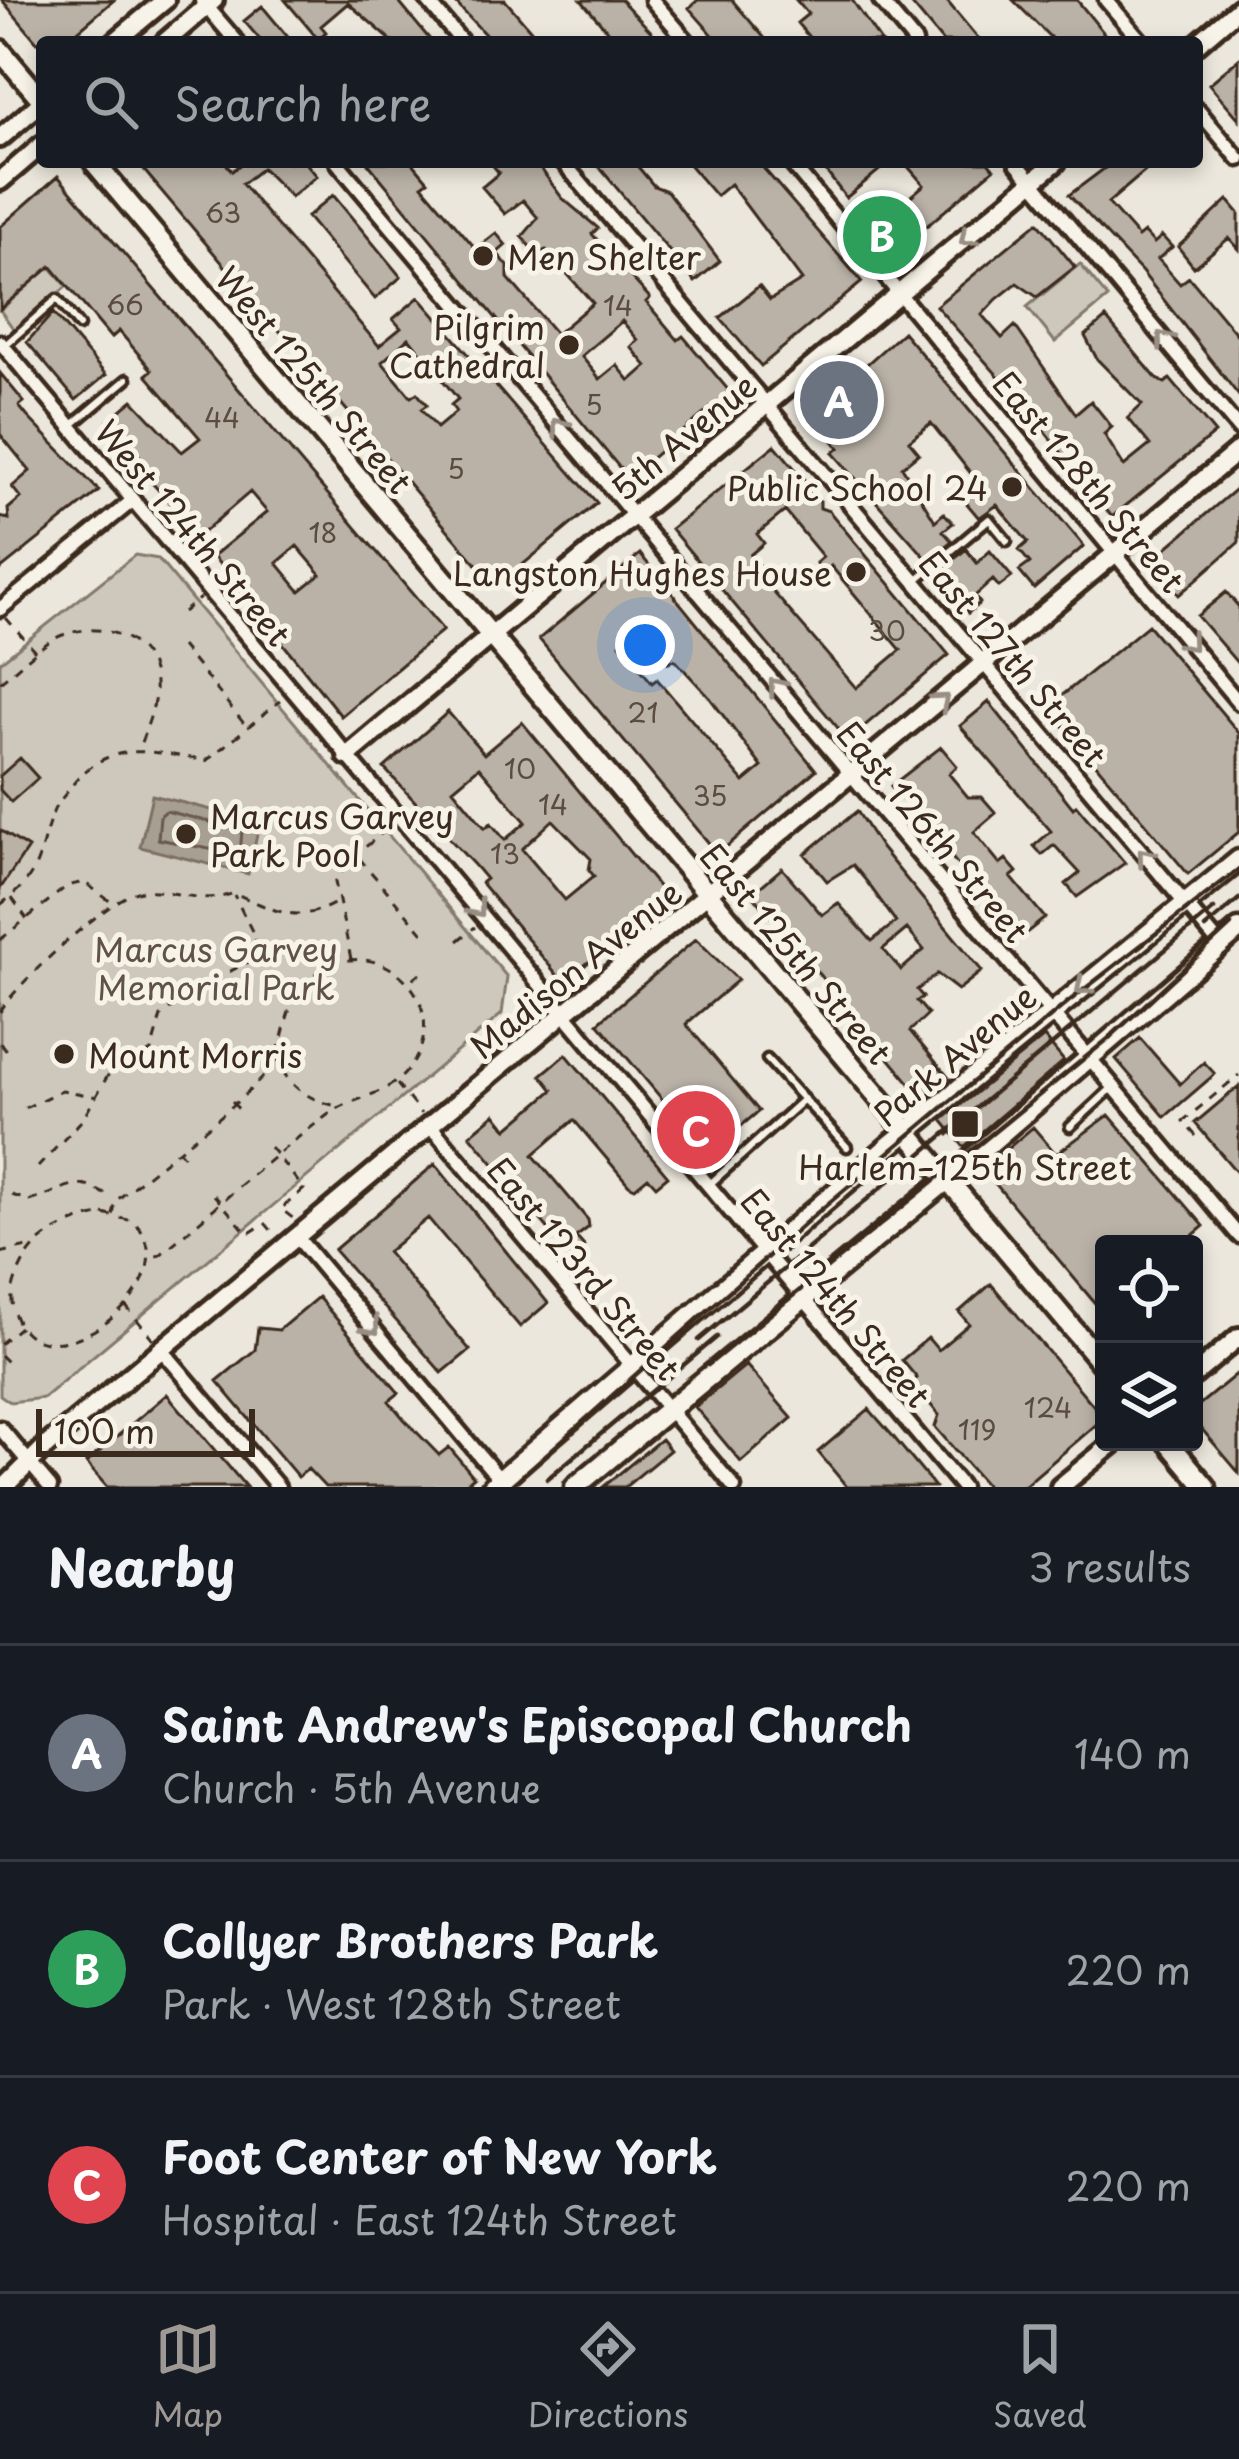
<!DOCTYPE html>
<html lang="en">
<head>
<meta charset="utf-8">
<style>
  :root { --surface:#171b24; --page:#20242c; --text:#f1f3f6; --muted:#9ea1a6; --line:#363941; --accent:#9f9995 }
  body { margin:0; font-family:"Playpen Sans",sans-serif; background:var(--page); color:var(--text) }
  .controls { position:absolute; right:36px; bottom:36px; display:grid; overflow:hidden; border-radius:12px; box-shadow:0 6px 18px #0003 }
  .controls button { width:108px; height:108px; display:grid; place-items:center; padding:0; border:0; border-bottom:3px solid var(--line); background:var(--surface); color:var(--text); font:60px sans-serif }
  .scale { position:absolute; left:36px; bottom:30px; width:219px; box-sizing:border-box; padding-left:12px; border:6px solid #3b2a1e; border-top:0; font-size:33px; line-height:42px; white-space:nowrap; color:#3b2a1e; -webkit-text-stroke:9px #f7f3e8; paint-order:stroke }
  .you { position:absolute; left:645px; top:645px; width:42px; height:42px; margin:-30px; border:9px solid #fff; border-radius:50%; background:#1a73e8; box-shadow:0 0 0 18px #1a73e833 }
  .badge { display:grid; place-items:center; width:78px; height:78px; border-radius:50%; background:var(--accent); color:#fff; font-size:39px; font-weight:700 }
  .pin { position:absolute; translate:-50% -50%; border:6px solid #fff; box-shadow:0 3px 12px #0006 }
  .list { margin:0; padding:0; list-style:none }
  h2 { display:flex; justify-content:space-between; align-items:center; height:156px; margin:0; padding:0 48px; font-size:51px }
  h2 small { font-size:39px; font-weight:400; color:var(--muted) }
  .list li { display:grid; grid-template-columns:78px 1fr auto; gap:36px; align-items:center; box-sizing:border-box; height:216px; padding:0 48px; border-top:3px solid var(--line) }
  .list b { display:block; font-size:45px; white-space:nowrap }
  .list p { margin:0; font-size:39px; white-space:nowrap; color:var(--muted) }
  .list em { font-size:39px; font-style:normal; color:var(--muted) }
  .icon { flex:none; width:66px; height:66px; fill:none; stroke:currentColor; stroke-width:2; stroke-linecap:round; stroke-linejoin:round }
  .map { position:relative; flex:none; width:1239px; height:1487px; overflow:hidden }
  .search { position:absolute; background:var(--surface); box-shadow:0 6px 18px #0003; left:36px; right:36px; top:36px; height:132px; display:flex; align-items:center; gap:30px; box-sizing:border-box; padding:0 42px; border-radius:12px; color:var(--muted); font-size:45px }
  .sheet { height:804px; background:var(--surface) }
  nav { display:flex; justify-content:space-around; align-items:center; box-sizing:border-box; height:168px; border-top:3px solid var(--line); background:var(--surface); font-size:33px; color:var(--muted) }
  nav a { display:grid; justify-items:center; gap:6px }
  nav .on { color:var(--accent) }
  .map>svg:first-child { display:block }
  .green { fill:#cec8bc; stroke:#84796d; stroke-width:3 }
  .water { fill:#a89f93; stroke:#7c7064; stroke-width:3 }
  .lines { fill:none; stroke-linecap:round; stroke-linejoin:round }
  .shore { stroke:#67594d; stroke-width:3 }
  .building { fill:#bab2a7; stroke:#3b2a1e; stroke-width:3; fill-rule:evenodd }
  .lane-casing { stroke:#3b2a1e; stroke-width:15 }
  .street-casing { stroke:#3b2a1e; stroke-width:21 }
  .secondary-casing { stroke:#3b2a1e; stroke-width:26 }
  .primary-casing { stroke:#3b2a1e; stroke-width:27 }
  .path { stroke:#3b2a1e; stroke-width:3; stroke-dasharray:9 9; stroke-linecap:butt }
  .lane { stroke:#f7f3e8; stroke-width:6 }
  .street { stroke:#f7f3e8; stroke-width:12 }
  .secondary { stroke:#f7f3e8; stroke-width:16 }
  .primary { stroke:#f7f3e8; stroke-width:18 }
  .rail { stroke:#3b2a1e; stroke-width:4.5 }
  .oneway { stroke:#998e83 }
  .poi-dot { fill:#3b2a1e; stroke:#f7f3e8; stroke-width:4.5 }
  .labels { text-anchor:middle; dominant-baseline:central; stroke-width:10; stroke-linejoin:round; paint-order:stroke }
  .number-label { font-size:27px; fill:#5b4c40 }
  .poi-label { font-size:33px; fill:#3b2a1e; stroke:#f7f3e8; text-anchor:start }
  .street-label { font-size:33px; fill:#3b2a1e; stroke:#f7f3e8 }
  .park-label { font-size:33px; fill:#605246; stroke:#f7f3e8 }
</style>
</head>
<body>
<div class="map">
<svg width="1239" height="1487" viewBox="0 0 1239 1487">
  <rect width="100%" height="100%" fill="#ece7dc"/>
  <filter id="ink" filterUnits="userSpaceOnUse"><feTurbulence type="fractalNoise" baseFrequency=".00833" numOctaves="2"/><feDisplacementMap in="SourceGraphic" scale="24" xChannelSelector="R" yChannelSelector="G"/><feConvolveMatrix kernelMatrix="1 2 1 2 8 2 1 2 1" color-interpolation-filters="sRGB"/></filter>
  <g filter="url(#ink)">
    <path class="green" d="M1080,264l28,34 -53,44 -28,-35z
      M50,267l17,19 -52,45 -15,-21z
      M135,555l23,4 349,418 -5,37 -459,384 -33,4 -10,-7v-733z"/>
    <path class="water" d="M152,795l108,27 -12,52 -108,-27z"/>
    <g class="lines">
      <path class="shore" d="M166,811l76,19 -2,25 -82,-16 2,-23z"/>
    </g>
    <path class="building" d="M2,0h112l-49,42h-28z
      M285,0h112l35,42h-39l-45,-39 -27,23 5,6 -8,7z
      M453,0h52l36,42h-49z
      M581,0h40l40,42h-44z
      M698,0h34l36,42h-49l-30,-34z
      M796,0h56l29,42h-68l-16,-19 11,-9z
      M908,0h38l35,42h-38z
      M1013,0h64l34,42h-56z
      M262,6l30,36h-30l-18,-21z
      M1239,59v60l-30,-35z
      M137,162h88l7,9 11,-9h62l12,14 -26,21 -29,-29 -20,16 137,162 22,-18 -8,-9 26,-22 178,206 -101,84zM409,338l49,61 -7,6 5,7 -19,16 -16,-19 6,-4 -10,-12 -6,4 -29,-35z
      M367,162h45l16,19 -6,4 54,64 20,-16 10,12 -9,8 11,13v12l48,56 37,-31 -47,-53 -10,4 -14,-17 16,-19 -15,-18 -18,14 -23,-27 17,-14 -9,-11h46l26,36 36,30 -6,6 58,64 -4,4 32,38 5,-4 47,56 -102,86zM622,321l16,19 -7,7 16,19 -17,15 -13,-16 -17,14 -19,-23z
      M595,162h39l20,24 13,5 53,70 -25,21z
      M687,162h71l104,120 -101,84 -41,-48 39,-32 11,14 32,-20 -72,-96 -14,12z
      M819,162h70l-43,36z
      M904,162h84l6,7 -92,78 -21,-26 43,-36z
      M1113,162h43l-48,41 30,34 6,-5 10,11 8,-7 10,11 -14,12 22,25 9,-7 50,60v59l-97,-124 -73,-77z
      M58,176l385,454 -102,86 -128,-160 54,-44 -17,-20 -57,49 -18,-22 6,-4 -48,-53 7,-6 -32,-35 25,-21 49,52 18,-14 -54,-63 6,-5 -33,-39 -8,7 -60,-72 -51,43v-82zM297,546l24,28 -21,17 -23,-28z
      M333,195l68,82 -26,22 -68,-82z
      M1228,200l11,13v36l-10,-11 -35,29 -16,-20z
      M1038,222l37,45 -38,30 -20,-14 -20,16 -15,16 20,23 13,-12 61,88 15,-13 21,26 -8,7 20,32 26,-21 -22,-27 14,-13 -45,-46 -12,-23 21,-18 51,61 8,4 5,-4 45,54 -103,84 -88,-112 -88,-99z
      M53,313l53,62 -30,25 -49,-58z
      M903,332l181,214 -50,43 -15,-18 11,-8 -11,-13 9,-8 -31,-37 -18,13 -16,-19 17,-14 -49,-62 -22,18 10,12 -17,14 33,54 9,-8 9,10 -10,8 9,10 -24,19 -95,-107 6,-5 -28,-34z
      M0,373l24,29 -5,4 8,10 72,75 -99,79v-53l9,2 -1,-10 13,-11 -9,-11 18,-16 -30,-37z
      M775,445l36,43 -2,11 11,2v7l9,3 120,144 -101,85 -177,-211zM785,511l38,46 -7,6 8,10 7,-7 70,84 -45,38 -94,-109 5,-4 -17,-20 14,-12 -7,-9z
      M1239,486v56l-60,53 -29,-33z
      M966,549l11,14 13,-12 22,26 -13,10 -6,-7 -18,16 5,7 -12,10 -31,-39z
      M640,554l176,216 -98,84 -179,-215zM644,623l27,33 -2,6 6,-2 35,38 52,69 -18,15 -87,-103 -5,4 -32,-39z
      M1226,592l13,15v58l-42,-49z
      M1148,625l91,108v99l-51,42 -140,-167z
      M989,702l84,106 3,-3 49,58 -48,34 -11,-13 14,-11 -26,-28 -12,10 -8,-9 17,-15 -91,-105z
      M448,712l36,42 38,-32 144,174 -102,87 -83,-100 5,-4 -11,-13 -91,-98zM479,767l47,55 -21,18 -14,-17 -6,5 -32,-39zM553,820l38,39 -2,11 5,6 -29,24 -43,-51z
      M941,747l16,19 -8,8 19,23h14l14,16 -22,19 26,32 6,-5 11,13 -6,5 34,41 -25,20 -129,-152z
      M20,758l18,20 -27,24 -11,-12v-14z
      M857,811l24,37 101,123 -24,19 -21,-16 -20,16 6,7 -6,4 11,13 -18,17 39,47 -26,21 -171,-205 30,-26 40,47 16,-12 34,38 24,-19 -29,-40 -14,-17 -26,16 -22,-27zM907,929l17,21 -23,20 -18,-21z
      M0,830l28,18 -28,41z
      M696,939l42,41 -52,44 73,87 -51,43 -110,-131z
      M1044,1037l20,24 -100,86 -22,-27z
      M1140,1038l40,46 24,-22 11,12 -50,43 -49,-58z
      M566,1054l102,122 -12,10 -8,-9 -13,11 -6,-3 -55,-65 -20,17 -21,18 55,65 1,7 -13,10 8,9 -12,11 -102,-122 25,-21 12,15 46,-39 -12,-15z
      M1239,1086v89l-44,-52z
      M1109,1115l95,111 -21,18h-79v70l-121,-145 50,-42 23,27z
      M435,1164l113,139 -28,24 -92,-109 -41,34 83,98 -28,23 -108,-123z
      M991,1284l113,134 -81,69h-36l-52,-60 4,-12 -27,-33 5,-4 -15,-18 26,-22 10,12 31,-26 -10,-12z
      M318,1297l81,96 -10,8 15,18 35,36 10,-8 25,30 -12,10h-137l-17,-18 -10,8 -81,-96 38,-31 3,-22 21,2z
      M746,1365l46,53 -51,44 -46,-55z
      M1239,1372v101l-45,-53v-11z
      M167,1394l79,93h-139l-21,-24z
      M869,1409l22,25 44,53h-88l-29,-35z
      M661,1439l9,11 -45,37h-22z"/>
    <g class="lines">
      <defs>
        <path id="lane" d="M4,346l53,-47 22,27
          M71,426l56,-47
          M915,581l74,-62 18,22
          M767,1059l80,88
          M1070,1127l43,-40
          M711,1183l93,-84"/>
        <path id="street" d="M427,0l35,42
          M652,0l36,42
          M880,0l35,42
          M1106,0l36,42
          M202,1l35,41
          M1197,109l42,50
          M337,162l902,1074
          M563,162l657,783
          M790,162l449,541
          M1016,162l223,267
          M0,342l962,1145
          M0,609l132,-108
          M430,1125l304,362
          M297,1237l209,250
          M162,1350l116,137
          M0,1428l50,59"/>
        <path id="secondary" d="M115,42l50,-42
          M165,42l49,-42
          M1197,44l42,-36
          M0,138l42,-36
          M0,181l42,-36
          M347,756l709,-594
          M1194,1375l45,-38
          M5,1487l42,-42 1192,-995
          M1060,1487l55,-45"/>
        <path id="primary" d="M0,50l42,50
          M94,162l1010,1204
          M1168,1442l38,45
          M492,1487l396,-340 351,-287
          M575,1487l373,-308 291,-250"/>
      </defs>
      <use href="#lane" class="lane-casing"/>
      <use href="#street" class="street-casing"/>
      <use href="#secondary" class="secondary-casing"/>
      <use href="#primary" class="primary-casing"/>
      <path class="path" d="M875,224l31,35
        M183,612l17,-14
        M6,618l29,33
        M181,646l65,80
        M0,682c17,-13 34,-31 52,-42 43,-24 107,-5 103,53 -1,18 -10,38 -16,55
        M359,858l69,81
        M12,898l15,21
        M0,905c46,-34 35,-49 54,-95 3,-7 12,-16 16,-22 37,-50 82,-37 136,-27l74,-60
        M0,940l67,-54 17,-4 27,20
        M458,941l17,-14
        M351,959l-16,-77 14,-21 40,-34
        M413,979l12,-10
        M0,1012c14,-26 112,-118 141,-121 33,-3 60,15 93,2 40,17 63,33 105,8
        M0,1043l5,6 -5,5
        M277,1053c5,31 31,47 60,53
        M397,1084l24,30
        M232,1102l11,12
        M25,1108l37,-18 35,7
        M948,1136l4,-4
        M1196,1136l-13,-15 56,-46
        M270,1147l34,42 -23,20 13,10
        M178,1149l9,12
        M38,1167l45,-48 32,-56h16l20,-12 10,-35 35,-27 52,-27 8,-23 -22,-44
        M12,1195l17,6c41,-11 42,-29 84,-2
        M214,1195l34,39 17,-11 11,13
        M103,1214l30,7c63,59 -83,169 -116,99 -9,-19 -5,-35 4,-53 16,-34 47,-45 82,-53z
        M113,1215l3,-14c48,-41 103,-79 147,-124 28,-30 13,-73 53,-103 66,-48 144,34 91,97 -22,26 -53,25 -78,43 -59,43 -113,94 -169,141l-10,3
        M0,1253l32,-7
        M125,1305l28,34
        M0,1344l20,-17
        M0,1355l7,7"/>
      <use href="#lane" class="lane"/>
      <use href="#street" class="street"/>
      <use href="#secondary" class="secondary"/>
      <use href="#primary" class="primary"/>
      <path class="rail" d="M1205,928l34,-29
        M699,1340l515,-431
        M708,1365l400,-326 123,-114
        M547,1479l170,-142
        M510,1487l301,-269 257,-216 171,-133"/>
    </g>
    <defs><path id="oneway-chevron" d="M-2-3.5L2.5 0L-2 3.5" fill="none" stroke-width="1.6" stroke-linecap="round" stroke-linejoin="round" transform="scale(3)"/></defs>
    <g class="oneway">
      <use href="#oneway-chevron" transform="translate(967 238) rotate(140)"/>
      <use href="#oneway-chevron" transform="translate(1164 339) rotate(-130)"/>
      <use href="#oneway-chevron" transform="translate(559 426) rotate(-130)"/>
      <use href="#oneway-chevron" transform="translate(1189 643) rotate(50)"/>
      <use href="#oneway-chevron" transform="translate(776 686) rotate(-130)"/>
      <use href="#oneway-chevron" transform="translate(941 701) rotate(-40)"/>
      <use href="#oneway-chevron" transform="translate(1145 856) rotate(-130)"/>
      <use href="#oneway-chevron" transform="translate(477 909) rotate(50)"/>
      <use href="#oneway-chevron" transform="translate(1083 987) rotate(140)"/>
      <use href="#oneway-chevron" transform="translate(372 1327) rotate(50)"/>
    </g>
  </g>
  <g class="poi-dot">
    <circle cx="483" cy="256" r="12"/>
    <circle cx="569" cy="345" r="12"/>
    <circle cx="1012" cy="487" r="12"/>
    <circle cx="856" cy="572" r="12"/>
    <circle cx="186" cy="834" r="12"/>
    <circle cx="64" cy="1054" r="12"/>
    <rect x="950" y="1109" width="30" height="30" rx="6"/>
  </g>
  <g class="labels">
    <g class="number-label">
      <text x="223" y="211">63</text>
      <text x="125" y="303">66</text>
      <text x="618" y="304">14</text>
      <text x="594" y="403">5</text>
      <text x="222" y="416">44</text>
      <text x="456" y="467">5</text>
      <text x="323" y="531">18</text>
      <text x="887" y="629">30</text>
      <text x="643" y="711">21</text>
      <text x="520" y="767">10</text>
      <text x="710" y="794">35</text>
      <text x="553" y="803">14</text>
      <text x="505" y="852">13</text>
      <text x="1048" y="1406">124</text>
      <text x="977" y="1428">119</text>
    </g>
    <g class="poi-label">
      <text x="507" y="256">Men Shelter</text>
      <text x="545" y="326" text-anchor="end">Pilgrim<tspan x="545" dy="38">Cathedral</tspan></text>
      <text x="988" y="487" text-anchor="end">Public School 24</text>
      <text x="832" y="572" text-anchor="end">Langston Hughes House</text>
      <text x="210" y="815">Marcus Garvey<tspan x="210" dy="38">Park Pool</tspan></text>
      <text x="88" y="1054">Mount Morris</text>
      <text x="965" y="1166" text-anchor="middle">Harlem–125th Street</text>
    </g>
    <g class="street-label">
      <text transform="translate(315 379) rotate(50)">West 125th Street</text>
      <text transform="translate(683 436) rotate(-40)">5th Avenue</text>
      <text transform="translate(1090 481) rotate(50)">East 128th Street</text>
      <text transform="translate(194 532) rotate(50)">West 124th Street</text>
      <text transform="translate(1014 658) rotate(50)">East 127th Street</text>
      <text transform="translate(934 831) rotate(50)">East 126th Street</text>
      <text transform="translate(797 953) rotate(50)">East 125th Street</text>
      <text transform="translate(575 968) rotate(-39)">Madison Avenue</text>
      <text transform="translate(954 1054) rotate(-40)">Park Avenue</text>
      <text transform="translate(585 1268) rotate(50)">East 123rd Street</text>
      <text transform="translate(837 1297) rotate(50)">East 124th Street</text>
    </g>
    <g class="park-label">
      <text x="216" y="948">Marcus Garvey<tspan x="216" dy="38">Memorial Park</tspan></text>
    </g>
  </g>
</svg>
<div class="controls">
<button><svg class="icon" aria-label="locate" viewBox="0 0 24 24"><circle cx="12" cy="12" r="6"/><path d="M12 2v4M12 18v4M2 12h4M18 12h4"/></svg></button>
<button><svg class="icon" aria-label="layers" viewBox="0 0 24 24"><path d="M12 4l9 5-9 5-9-5zM3 14l9 5 9-5"/></svg></button>
</div>
<div class="scale">100 m</div>
<div class="you"></div>
<div class="pin badge" style="left:839px;top:400px;background:#6b7280">A</div>
<div class="pin badge" style="left:882px;top:235px;background:#2e9e5b">B</div>
<div class="pin badge" style="left:696px;top:1130px;background:#e0444e">C</div>
<div class="search"><svg class="icon" aria-label="search" viewBox="0 0 24 24"><circle cx="10" cy="10" r="6"/><path d="M15 15l6 6"/></svg>Search here</div>
</div>
<section class="sheet">
<h2>Nearby<small>3 results</small></h2>
<ul class="list">
<li><span class="badge" style="background:#6b7280">A</span><div><b>Saint Andrew's Episcopal Church</b><p>Church · 5th Avenue</p></div><em>140 m</em></li>
<li><span class="badge" style="background:#2e9e5b">B</span><div><b>Collyer Brothers Park</b><p>Park · West 128th Street</p></div><em>220 m</em></li>
<li><span class="badge" style="background:#e0444e">C</span><div><b>Foot Center of New York</b><p>Hospital · East 124th Street</p></div><em>220 m</em></li>
</ul>
</section>
<nav>
<a class="on"><svg class="icon" aria-label="map" viewBox="0 0 24 24"><path d="M3 6l6-2 6 2 6-2v14l-6 2-6-2-6 2zM9 4v14M15 6v14"/></svg>Map</a>
<a><svg class="icon" aria-label="directions" viewBox="0 0 24 24"><path d="M12 3l9 9-9 9-9-9zM9 14v-3h6M13 9l2 2-2 2"/></svg>Directions</a>
<a><svg class="icon" aria-label="saved" viewBox="0 0 24 24"><path d="M7 4h10v16l-5-4-5 4z"/></svg>Saved</a>
</nav>
</body>
</html>
